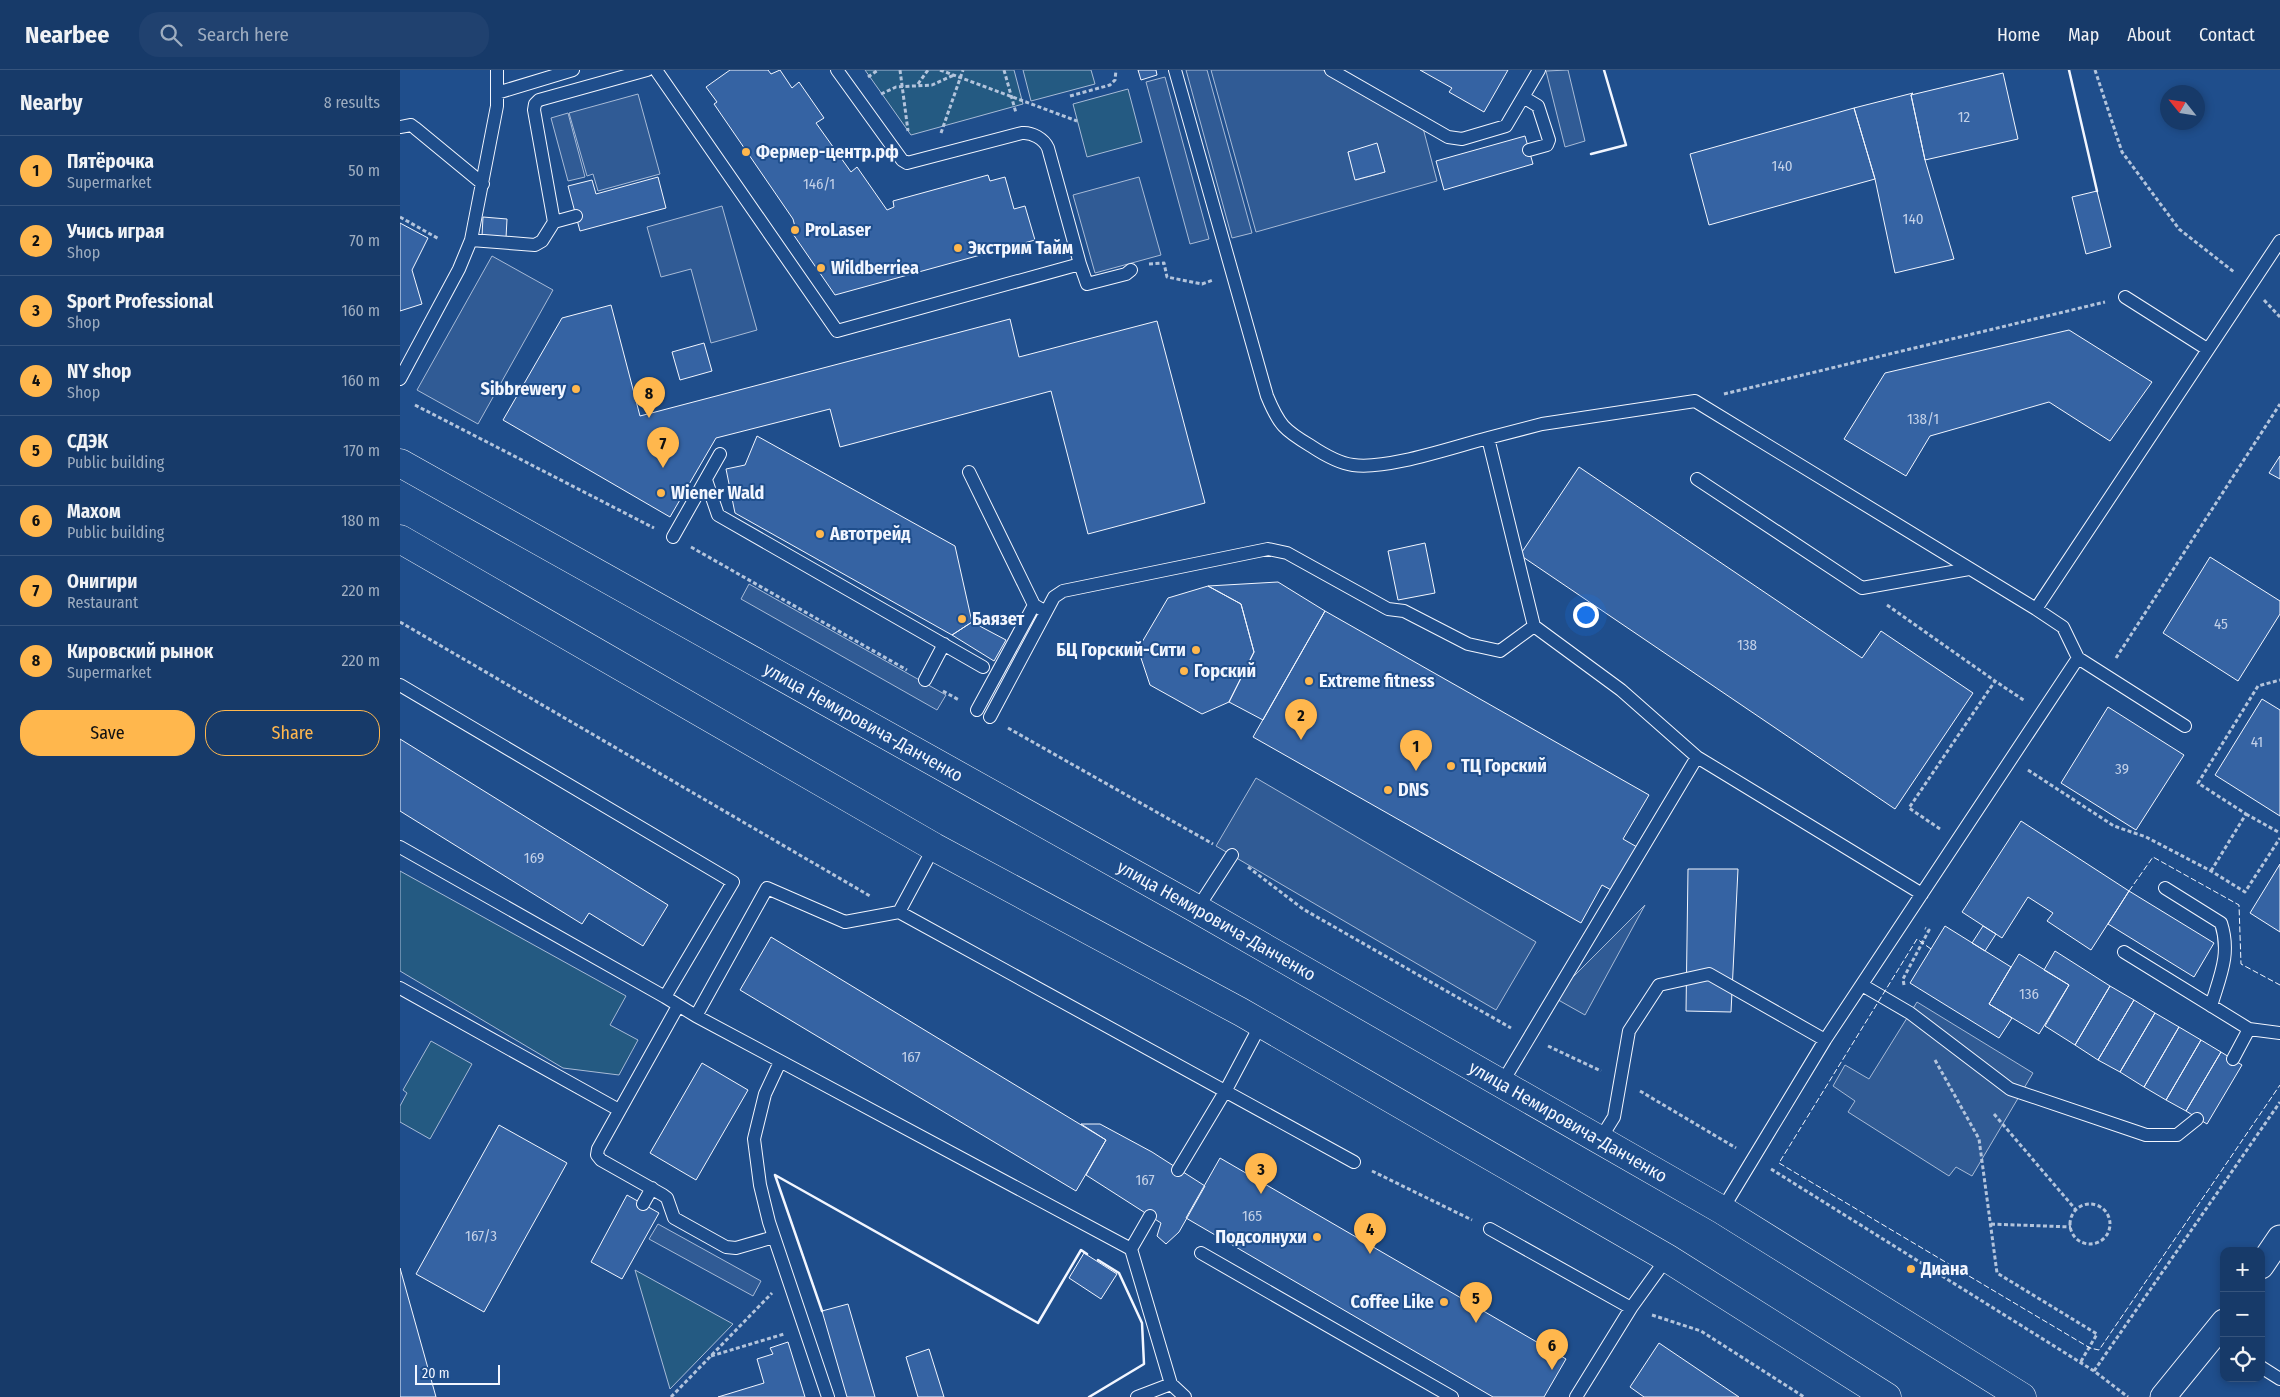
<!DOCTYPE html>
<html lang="en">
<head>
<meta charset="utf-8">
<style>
  :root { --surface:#173a69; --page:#20416f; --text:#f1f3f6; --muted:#9eadc0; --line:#36547d; --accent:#ffb74d }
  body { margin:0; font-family:"Fira Sans Condensed",sans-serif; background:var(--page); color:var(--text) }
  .controls { position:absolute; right:15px; bottom:15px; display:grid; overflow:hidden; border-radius:10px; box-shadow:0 2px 8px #0003 }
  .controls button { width:45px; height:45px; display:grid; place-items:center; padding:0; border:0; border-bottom:1px solid var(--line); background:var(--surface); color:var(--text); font:25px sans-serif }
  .compass { position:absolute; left:1760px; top:15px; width:45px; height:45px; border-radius:50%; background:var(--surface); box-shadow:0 2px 8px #0003; rotate:300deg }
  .scale { position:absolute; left:15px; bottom:12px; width:85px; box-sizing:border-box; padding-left:5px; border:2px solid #f2f6ff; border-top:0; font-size:14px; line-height:18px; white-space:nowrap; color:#f2f6ff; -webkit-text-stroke:4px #1f4e8c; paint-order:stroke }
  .you { position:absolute; left:1185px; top:544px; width:18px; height:18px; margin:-12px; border:4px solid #fff; border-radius:50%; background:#1a73e8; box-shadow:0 0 0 8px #1a73e833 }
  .badge { display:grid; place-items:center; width:32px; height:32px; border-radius:50%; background:var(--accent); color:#111; font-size:16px; font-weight:700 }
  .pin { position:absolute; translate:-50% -41px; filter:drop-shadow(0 1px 2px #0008) }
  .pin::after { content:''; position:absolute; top:26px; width:18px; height:15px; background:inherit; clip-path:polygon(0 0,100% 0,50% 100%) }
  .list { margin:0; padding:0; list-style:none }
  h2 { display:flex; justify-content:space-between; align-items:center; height:65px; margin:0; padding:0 20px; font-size:21px }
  h2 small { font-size:16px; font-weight:400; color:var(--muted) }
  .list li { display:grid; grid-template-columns:32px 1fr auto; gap:15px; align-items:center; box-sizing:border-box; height:70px; padding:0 20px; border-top:1px solid var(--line) }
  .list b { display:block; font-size:19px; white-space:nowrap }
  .list p { margin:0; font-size:16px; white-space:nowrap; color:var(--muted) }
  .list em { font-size:16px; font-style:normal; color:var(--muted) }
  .actions { display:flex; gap:10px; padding:15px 20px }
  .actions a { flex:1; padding:11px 0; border:1px solid var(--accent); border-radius:20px; text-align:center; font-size:18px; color:var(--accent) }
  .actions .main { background:var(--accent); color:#111 }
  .icon { flex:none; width:28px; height:28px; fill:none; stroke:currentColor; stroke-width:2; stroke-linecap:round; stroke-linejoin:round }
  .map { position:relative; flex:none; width:1880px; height:1327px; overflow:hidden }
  header { display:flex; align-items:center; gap:30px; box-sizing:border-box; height:70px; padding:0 25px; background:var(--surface); border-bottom:1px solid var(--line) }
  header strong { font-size:24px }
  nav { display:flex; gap:28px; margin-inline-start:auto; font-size:18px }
  .search { width:350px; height:45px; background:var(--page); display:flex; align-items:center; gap:12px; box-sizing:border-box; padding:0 18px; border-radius:20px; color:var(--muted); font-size:19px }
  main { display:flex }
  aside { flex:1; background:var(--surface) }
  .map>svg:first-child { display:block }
  .green { fill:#245a82; stroke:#a8bbd7 }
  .parking { fill:#305b95; stroke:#a8bbd7; fill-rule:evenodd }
  .building { fill:#3563a3; stroke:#f2f6ff }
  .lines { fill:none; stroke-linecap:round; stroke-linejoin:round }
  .service-casing { stroke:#f2f6ff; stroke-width:14 }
  .minor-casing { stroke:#f2f6ff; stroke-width:27 }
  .primary-casing { stroke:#f2f6ff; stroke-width:29 }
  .path { stroke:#b3c4dc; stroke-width:3; stroke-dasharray:4 2.5; stroke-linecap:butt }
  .service { stroke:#1f4e8c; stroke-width:12 }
  .minor { stroke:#1f4e8c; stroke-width:25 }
  .primary { stroke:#1f4e8c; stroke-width:28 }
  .fence { stroke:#f2f6ff; stroke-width:1; stroke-dasharray:6 2.5; stroke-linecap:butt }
  .wall { stroke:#f2f6ff; stroke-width:2.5 }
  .poi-dot { fill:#ffb74d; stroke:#1f4e8c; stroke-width:2 }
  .labels { text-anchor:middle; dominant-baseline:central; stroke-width:4; stroke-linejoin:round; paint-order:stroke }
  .number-label { font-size:15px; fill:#c3d1e8 }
  .poi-label { font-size:18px; font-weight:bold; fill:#f2f6ff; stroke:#1f4e8c; text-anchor:start }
  .street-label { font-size:18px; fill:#f2f6ff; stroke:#1f4e8c }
</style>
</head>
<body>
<header>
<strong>Nearbee</strong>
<div class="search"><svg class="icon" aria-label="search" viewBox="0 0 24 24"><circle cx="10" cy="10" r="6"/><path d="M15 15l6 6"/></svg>Search here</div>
<nav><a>Home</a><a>Map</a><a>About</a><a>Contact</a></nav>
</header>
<main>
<aside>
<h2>Nearby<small>8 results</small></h2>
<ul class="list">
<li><span class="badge">1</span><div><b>Пятёрочка</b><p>Supermarket</p></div><em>50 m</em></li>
<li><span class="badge">2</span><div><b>Учись играя</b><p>Shop</p></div><em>70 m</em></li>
<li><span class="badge">3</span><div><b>Sport Professional</b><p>Shop</p></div><em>160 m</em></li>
<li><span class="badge">4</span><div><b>NY shop</b><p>Shop</p></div><em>160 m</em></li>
<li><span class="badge">5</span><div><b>СДЭК</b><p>Public building</p></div><em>170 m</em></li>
<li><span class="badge">6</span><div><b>Махом</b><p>Public building</p></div><em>180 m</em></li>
<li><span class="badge">7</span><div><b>Онигири</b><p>Restaurant</p></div><em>220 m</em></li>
<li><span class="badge">8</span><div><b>Кировский рынок</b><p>Supermarket</p></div><em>220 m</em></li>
</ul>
<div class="actions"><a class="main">Save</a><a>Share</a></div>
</aside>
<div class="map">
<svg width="1880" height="1327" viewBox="0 0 1880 1327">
  <rect width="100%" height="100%" fill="#1f4e8c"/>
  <path class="green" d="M465,0h149l9,34 -112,31z
    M623,0h68l4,14 -64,17z
    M728,19l14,53 -55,15 -14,-53z
    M0,801l226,125 -16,29 28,15 -19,35 -56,-7 -163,-97z
    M31,971l41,23 -42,75 -30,-17v-16l7,-13 -4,-3z
    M235,1200l98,54 -63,65z"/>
  <path class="parking" d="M786,0h21l45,163 -20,5z
    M811,0h112l100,58 14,53 -181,51zM977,74l8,28 -29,8 -8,-28z
    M1168,0l17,71 -20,6 -19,-76z
    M765,7l44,162 -19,5 -44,-162z
    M238,24l22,80 -62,17 -5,-17 -6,2 -18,-63z
    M168,43l17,64 -17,4 -17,-63z
    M739,107l22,78 -66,18 -22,-78z
    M322,136l35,124 -46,13 -20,-74 -30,8 -14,-50z
    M92,186l61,34 -75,134 -61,-34z
    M349,514l197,111 -9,15 -196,-111z
    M856,708l280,164 -40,68 -280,-164z
    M1245,835l-60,110 -32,-18z
    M1517,932l116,71 -61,103 -16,-9 -7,9 -101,-64 7,-11 -22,-15 12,-21 24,14z
    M258,1154l103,57 -8,15 -104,-57z"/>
  <path class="building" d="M330,0h38l3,4 9,-4 12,18 7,-6 25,36 -8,5 35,49 6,-5 30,43 7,-3 -1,-6 95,-26 2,6 15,-4 9,32 11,-3 10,34 -200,55 -42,-61 2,-7 -2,-8 -79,-115 3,-2 -11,-15z
    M738,0h18l1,5 -16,5z
    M1020,0h88l-24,42 -35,-20 3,-4z
    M1603,3l15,66 -93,21 -14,-65z
    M1513,23l-2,2 14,65 29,99 -59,14 -20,-94 -21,-71z
    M1454,38l21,71 -166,46 -19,-71z
    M1125,66l8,28 -89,26 -8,-29z
    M977,73l8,29 -30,8 -7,-28z
    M258,107l8,31 -86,23 -12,-45 24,-6 4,14z
    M1697,121l14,56 -25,7 -14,-57z
    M83,147l24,2 -1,19 -24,-2z
    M0,153l28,15 -16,32 10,34 -22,7z
    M211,235l29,111 370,-97 9,38 138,-36 48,182 -117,31 -37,-143 -211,56 -10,-38 -114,29 -46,79 -167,-97 59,-102z
    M1669,260l83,52 -42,59 -61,-39 -119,34 -24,40 -62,-37 41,-66z
    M304,273l8,28 -32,9 -8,-28z
    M357,366l198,110 17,76 -20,13 -217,-122 -9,-44 19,-4z
    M1880,386v23l-11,-6z
    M1179,397l283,191 19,-27 92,62 -78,116 -375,-254z
    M1025,473l10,50 -37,7 -10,-49z
    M1810,487l70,44v13l-42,67 -75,-48z
    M878,512l47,29 -62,109 -34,-18 25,-50 -13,-48 -33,-18z
    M808,516l33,18 13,48 -25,50 -27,12 -52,-29 -12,-36 30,-51z
    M925,541l324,184 -26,44 14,8 -24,44 -11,-6 -21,38 -328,-186z
    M572,552l34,18 -12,21 -42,-26z
    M1862,629l18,11v106l-65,-41z
    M1708,637l76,48 -48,75 -75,-47z
    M0,669l268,166 -25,41 -54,-33 -7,11 -182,-113z
    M1621,751l108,70 -38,59 -44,-29 6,-8 -25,-16 -26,41 -40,-26z
    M1880,794v68l-30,-19z
    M1288,799h50l-7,143 -45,-1z
    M1729,821l85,52 -20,34 -86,-53z
    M1545,856l66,41 -22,37 23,14 -13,20 -89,-55z
    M1583,856l13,8 -11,17 -13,-8z
    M371,867l335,203 -30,51 -336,-201z
    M1655,881l55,35 -35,59 -30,-19 24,-41 -25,-15z
    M1619,884l50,31 -30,49 -50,-30z
    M1710,916l24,14 -36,60 -23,-15z
    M1734,930l21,13 -35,59 -22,-12z
    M1755,943l24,14 -35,60 -24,-15z
    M1779,957l22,13 -35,60 -22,-13z
    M1801,970l20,12 -35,59 -20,-11z
    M1821,982l21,13 -35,59 -21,-13z
    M302,993l46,27 -52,90 -46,-27z
    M681,1054h19l52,28 53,34 -26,46 -13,12 -9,-8 4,-13 -75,-48 20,-35z
    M99,1055l68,38 -83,149 -68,-38z
    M820,1088l346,201 -22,38h-51l-307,-179z
    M227,1125l32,18 -37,66 -31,-17z
    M684,1183l33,21 -16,25 -32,-21z
    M0,1198l36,129h-36z
    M448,1234l27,93h-28l-25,-86z
    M388,1272l17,55h-87l46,-14 -7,-24 16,-5 -3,-6z
    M1259,1273l80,54h-95l-14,-10z
    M529,1279l15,48h-26l-12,-40z"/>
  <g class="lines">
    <defs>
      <path id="service" d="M256,0l181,261 243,-67 7,20 39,-10 5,-4
        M437,0l65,90 5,3 115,-30c10,-1 22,6 26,15l32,116
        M775,0l92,326c12,29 17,34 44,50 12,8 27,17 42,19 34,5 100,-18 135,-27
        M931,0l117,67 14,2 44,-13 33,-56
        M97,23l76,-23
        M1123,27l15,9 11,34 -2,5 -18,5
        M0,57l11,-2 4,3 68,56
        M154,152l22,-6
        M71,170l64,5 7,-4 12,-19 -20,-112 1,-6 4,-4 108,-30
        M1725,227l82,52
        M0,309l59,-110 12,-29 26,-134v-36
        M569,402l65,133 12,7
        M1297,409l165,109 107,-19
        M306,410l12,35 265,152
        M273,467l47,-83
        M1636,539l244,-368
        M525,610l19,-36
        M0,615l333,197 -68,115 31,19 435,233 40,135
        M577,640l57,-105
        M590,647l64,-120 9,-6 205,-42 19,4 101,56 16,2 64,33 32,7 34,-25
        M1297,687l-76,-67 -87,-64 -46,-188 54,-14 153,-23 341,208 27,18 15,31 107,68
        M0,777l265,150
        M1765,818l56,35c10,31 -1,53 -10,83
        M797,839l35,-54
        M499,842l455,250
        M1724,882l125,77
        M1462,915l48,28 100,76 136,46h31l20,-16
        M0,918l219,122
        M278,936l-80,143 -1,6 4,5 62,35 4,3 7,20 52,29 10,1 38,-11
        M296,946l71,-128 78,34 54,-10 35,-65
        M1833,989l16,-30 31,4
        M380,992l-15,32 -11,45 6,46 9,37 59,175
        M1102,1013l195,-326 225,137
        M1199,1071l15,-24 15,-86 30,-46 50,-11 116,66
        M778,1100l48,-80 35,-66
        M243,1134l9,-16
        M1322,1140l103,-170 253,-382
        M1090,1159l141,79
        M731,1179l19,-33
        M801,1183l251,144
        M1861,1297l19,12
        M737,1327l34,-13 14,13
        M1176,1327l55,-89 36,-50"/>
      <path id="minor" d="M1861,1196l19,-28
        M1763,1327l61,-75"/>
      <g id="primary">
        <path id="s1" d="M0,393l797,446 525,301 300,187"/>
        <path d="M0,469l534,308 307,165 426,246 220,139"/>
      </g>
    </defs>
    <use href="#service" class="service-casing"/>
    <use href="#minor" class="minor-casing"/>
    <use href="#primary" class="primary-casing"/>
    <path class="path" d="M500,0l8,61
      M540,0l137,51
      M604,0l12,43
      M1695,0l27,82 57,77 55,43
      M468,7l10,-7
      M518,14l10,-14
      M481,24l15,-7 36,-2 22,-10
      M670,26l40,-11 5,-5 1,-10
      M541,63l22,-63
      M0,147l39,22
      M749,194l15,-1 3,14 35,7 11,-4
      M1864,230l16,17
      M1324,324l381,-92
      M15,335l239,123
      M291,477l216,123
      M1487,535l108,76
      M0,552l470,274
      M1716,588l164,-254
      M543,621l16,9
      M608,658l205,116
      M1628,700l86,56 32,11 65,34 34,21 35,-54
      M1846,744l34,19
      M1540,759l-31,-21 86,-127 30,20
      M848,797l55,42 208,119
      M1811,801l35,-57 -48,-31 60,-97 22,-6
      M1504,915l-1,-6 26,-49 -4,-2
      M1148,976l53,25
      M1535,990l44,79 18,134 100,61 -17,29
      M1240,1021l96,57
      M1594,1044l82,96
      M1371,1099l323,202 34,26
      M972,1101l100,49
      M1670 1154a20 20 0 1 1 40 0a20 20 0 1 1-40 0Z
      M1591,1154l80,3
      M1252,1245l49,16 103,66
      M311,1286l73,-22
      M1694,1301l186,-269
      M271,1327l101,-104"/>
    <use href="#service" class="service"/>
    <use href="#minor" class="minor"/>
    <use href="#primary" class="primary"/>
    <path class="fence" d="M1729,821l24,-34 86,48 2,59 39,21
      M1531,879l-14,-10 -138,224 311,185 9,2 181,-265"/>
    <path class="wall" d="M1669,0l28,121
      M1191,84l35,-9 -22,-75
      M375,1105l263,148 43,-73 6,4
      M375,1105l47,136
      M689,1327l55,-33 -2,-41 -23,-50 -21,-13"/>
  </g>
  <g class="poi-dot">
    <circle cx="346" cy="82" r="5"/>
    <circle cx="395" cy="160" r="5"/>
    <circle cx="558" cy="178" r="5"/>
    <circle cx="421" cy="198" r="5"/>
    <circle cx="176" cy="319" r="5"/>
    <circle cx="261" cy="423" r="5"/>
    <circle cx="420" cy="464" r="5"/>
    <circle cx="562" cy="549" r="5"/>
    <circle cx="796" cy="580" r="5"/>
    <circle cx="784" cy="601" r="5"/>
    <circle cx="909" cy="611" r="5"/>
    <circle cx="1051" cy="696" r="5"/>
    <circle cx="988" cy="720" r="5"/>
    <circle cx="917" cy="1167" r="5"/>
    <circle cx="1511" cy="1199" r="5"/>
    <circle cx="1044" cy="1232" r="5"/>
  </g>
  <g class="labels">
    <g class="number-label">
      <text x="1564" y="47">12</text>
      <text x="1382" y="96">140</text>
      <text x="419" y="114">146/1</text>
      <text x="1513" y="149">140</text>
      <text x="1523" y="349">138/1</text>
      <text x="1821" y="554">45</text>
      <text x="1347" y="575">138</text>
      <text x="1857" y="672">41</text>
      <text x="1722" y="699">39</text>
      <text x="134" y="788">169</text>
      <text x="1629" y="924">136</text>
      <text x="511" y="987">167</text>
      <text x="745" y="1110">167</text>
      <text x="852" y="1146">165</text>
      <text x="81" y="1166">167/3</text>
    </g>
    <g class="poi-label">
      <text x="356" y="82">Фермер-центр.рф</text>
      <text x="405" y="160">ProLaser</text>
      <text x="568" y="178">Экстрим Тайм</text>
      <text x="431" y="198">Wildberriea</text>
      <text x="166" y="319" text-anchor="end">Sibbrewery</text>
      <text x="271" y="423">Wiener Wald</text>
      <text x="430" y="464">Автотрейд</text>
      <text x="572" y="549">Баязет</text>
      <text x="786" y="580" text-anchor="end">БЦ Горский-Сити</text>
      <text x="794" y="601">Горский</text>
      <text x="919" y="611">Extreme fitness</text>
      <text x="1061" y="696">ТЦ Горский</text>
      <text x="998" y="720">DNS</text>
      <text x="907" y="1167" text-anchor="end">Подсолнухи</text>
      <text x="1521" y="1199">Диана</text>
      <text x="1034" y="1232" text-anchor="end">Coffee Like</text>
    </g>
    <g class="street-label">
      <text stroke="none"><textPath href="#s1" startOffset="531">улица Немировича-Данченко</textPath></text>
      <text stroke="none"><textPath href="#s1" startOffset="936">улица Немировича-Данченко</textPath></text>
      <text stroke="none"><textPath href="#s1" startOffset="1341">улица Немировича-Данченко</textPath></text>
    </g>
  </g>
</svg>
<div class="controls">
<button>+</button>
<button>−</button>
<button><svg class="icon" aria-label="locate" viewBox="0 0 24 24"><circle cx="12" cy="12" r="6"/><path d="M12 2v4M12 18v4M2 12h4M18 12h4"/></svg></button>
</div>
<svg class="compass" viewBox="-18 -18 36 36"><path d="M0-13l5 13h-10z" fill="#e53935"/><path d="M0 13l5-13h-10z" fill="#9eadc0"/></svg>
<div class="scale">20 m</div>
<div class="you"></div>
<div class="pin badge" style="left:1016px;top:701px">1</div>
<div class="pin badge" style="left:901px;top:670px">2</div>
<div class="pin badge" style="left:861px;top:1124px">3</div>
<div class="pin badge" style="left:970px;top:1184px">4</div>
<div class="pin badge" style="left:1076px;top:1253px">5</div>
<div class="pin badge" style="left:1152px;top:1300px">6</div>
<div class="pin badge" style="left:263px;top:398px">7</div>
<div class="pin badge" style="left:249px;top:348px">8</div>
</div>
</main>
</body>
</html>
